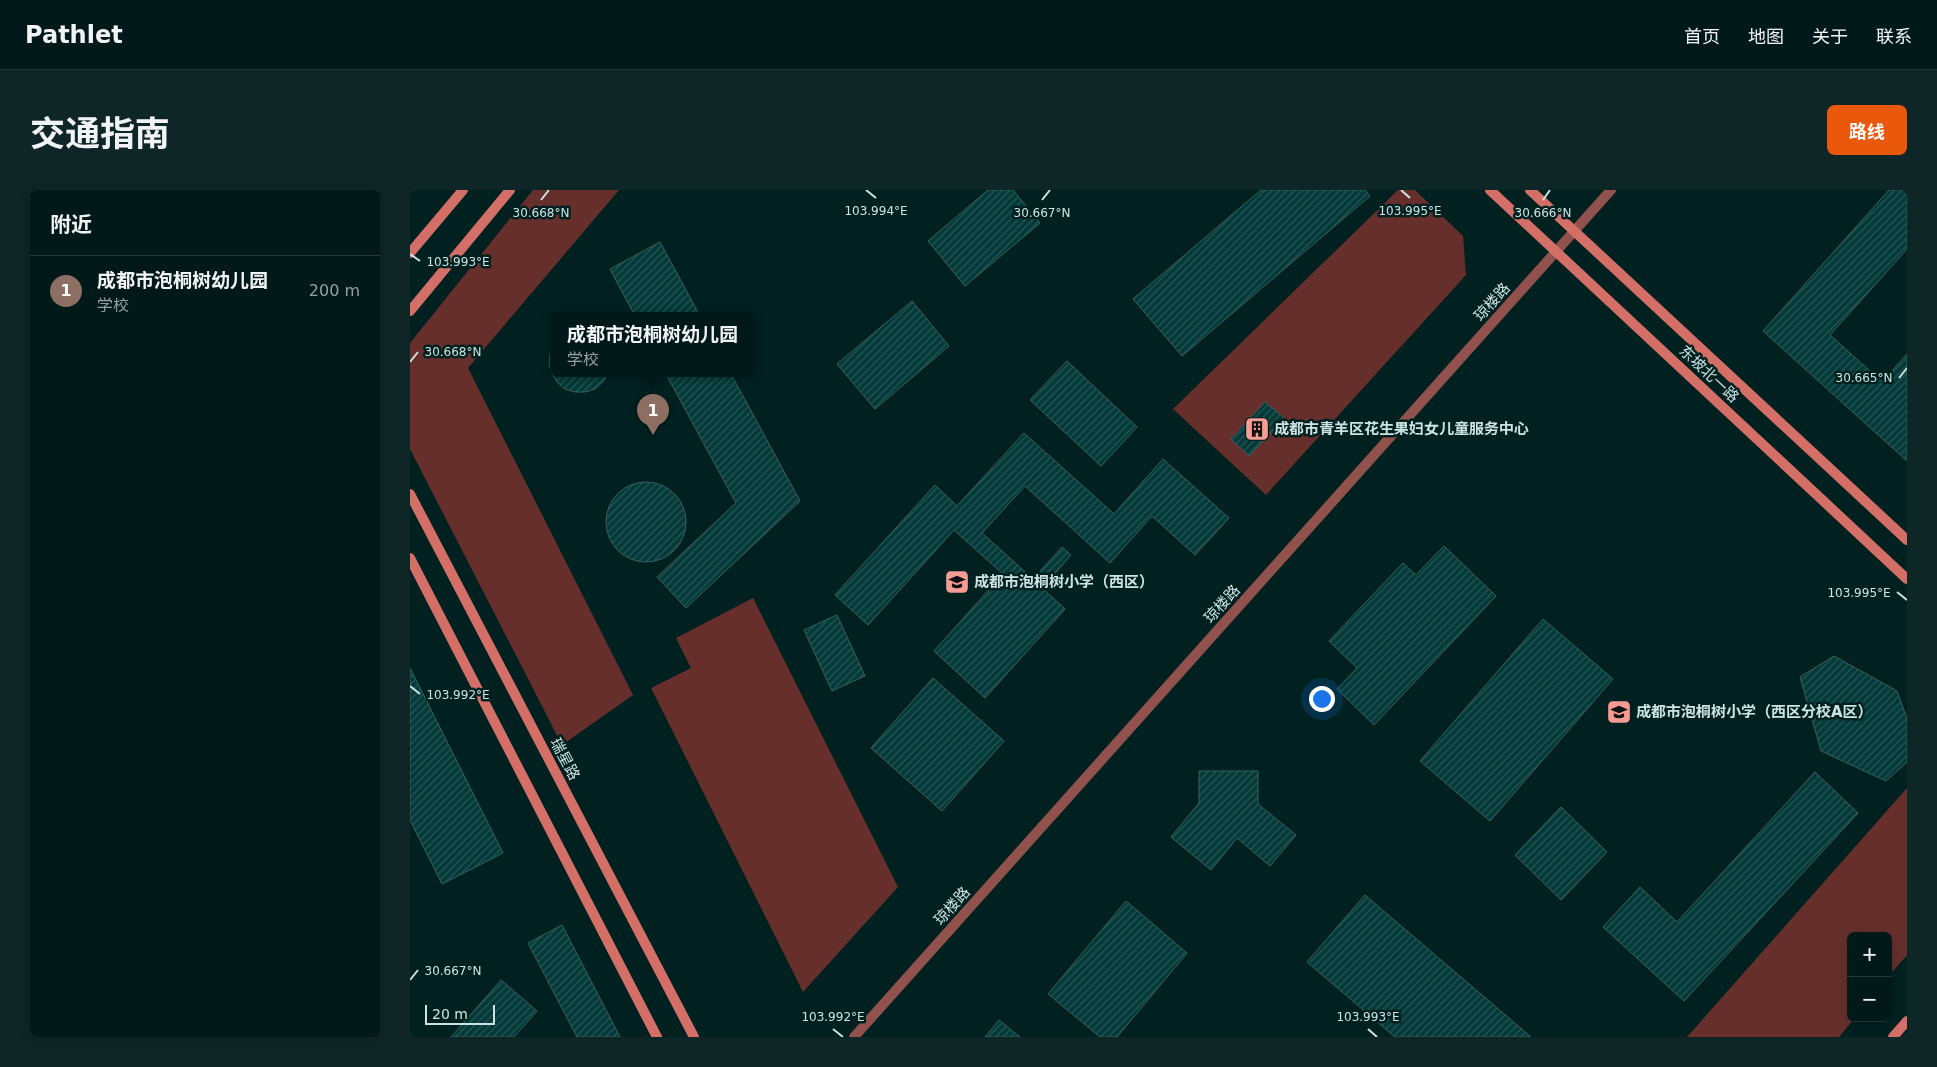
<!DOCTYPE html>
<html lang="zh">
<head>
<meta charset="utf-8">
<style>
  :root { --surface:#011919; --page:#0f2626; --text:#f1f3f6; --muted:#96a0a2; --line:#233838; --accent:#ea580c }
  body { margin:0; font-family:"DejaVu Sans","Noto Sans SC",sans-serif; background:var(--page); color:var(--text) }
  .controls { position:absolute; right:15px; bottom:15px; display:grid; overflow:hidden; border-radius:8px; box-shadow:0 2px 12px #0003 }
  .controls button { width:45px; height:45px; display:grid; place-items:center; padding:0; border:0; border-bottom:1px solid var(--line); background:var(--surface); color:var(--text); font:25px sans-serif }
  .scale { position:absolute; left:15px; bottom:12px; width:70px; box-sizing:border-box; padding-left:5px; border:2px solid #cde3e2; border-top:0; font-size:14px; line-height:18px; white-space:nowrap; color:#cde3e2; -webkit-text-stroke:4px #012121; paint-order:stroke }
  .you { position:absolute; left:911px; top:508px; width:18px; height:18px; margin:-12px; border:4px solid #fff; border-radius:50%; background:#1a73e8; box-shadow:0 0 0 8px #1a73e833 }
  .badge { display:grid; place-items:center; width:32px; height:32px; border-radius:50%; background:var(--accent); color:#fff; font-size:16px; font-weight:700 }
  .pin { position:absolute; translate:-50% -41px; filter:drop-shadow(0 1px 2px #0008) }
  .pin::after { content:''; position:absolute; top:26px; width:18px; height:15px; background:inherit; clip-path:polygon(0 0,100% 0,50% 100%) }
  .popup { position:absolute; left:140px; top:122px; width:205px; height:65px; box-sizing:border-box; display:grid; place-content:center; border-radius:8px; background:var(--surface); filter:drop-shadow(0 1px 4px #0005); font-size:16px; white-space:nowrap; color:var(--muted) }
  .popup b { font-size:19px; color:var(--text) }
  .popup::after { content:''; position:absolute; left:50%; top:100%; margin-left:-10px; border:10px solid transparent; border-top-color:var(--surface) }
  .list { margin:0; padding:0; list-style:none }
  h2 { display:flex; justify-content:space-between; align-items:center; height:65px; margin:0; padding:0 20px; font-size:21px }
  h2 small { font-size:16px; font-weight:400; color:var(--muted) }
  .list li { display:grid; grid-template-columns:32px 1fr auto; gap:15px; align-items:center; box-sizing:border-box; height:70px; padding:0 20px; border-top:1px solid var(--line) }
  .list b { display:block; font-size:19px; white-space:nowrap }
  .list p { margin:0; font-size:16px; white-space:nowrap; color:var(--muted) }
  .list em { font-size:16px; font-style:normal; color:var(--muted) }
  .map { position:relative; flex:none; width:1497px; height:847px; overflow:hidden; border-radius:8px }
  header { display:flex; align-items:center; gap:30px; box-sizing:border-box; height:70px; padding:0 25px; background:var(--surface); border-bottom:1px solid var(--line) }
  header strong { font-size:24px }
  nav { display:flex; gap:28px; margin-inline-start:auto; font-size:18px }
  .intro { display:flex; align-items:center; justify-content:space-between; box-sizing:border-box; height:120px; padding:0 30px }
  h1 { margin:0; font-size:35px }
  .button { padding:12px 22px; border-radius:8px; background:var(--accent); color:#fff; font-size:18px; font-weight:700 }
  main { display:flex; gap:30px; padding:0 30px }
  aside { flex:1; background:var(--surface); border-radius:8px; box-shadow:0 2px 12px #0003 }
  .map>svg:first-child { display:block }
  .park { fill:#672f2c }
  .building { fill:url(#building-hatch); stroke:#376160 }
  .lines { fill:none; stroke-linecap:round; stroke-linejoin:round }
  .street { stroke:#91524d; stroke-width:10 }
  .secondary { stroke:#d46f68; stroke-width:10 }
  .ticks { fill:none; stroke:#cde3e2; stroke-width:2 }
  .labels { text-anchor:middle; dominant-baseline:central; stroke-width:5; stroke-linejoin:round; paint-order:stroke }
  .street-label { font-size:15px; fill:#cde3e2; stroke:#012121 }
  .poi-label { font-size:15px; font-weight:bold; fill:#cde3e2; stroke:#012121; text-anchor:start }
  .ticks-label { font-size:12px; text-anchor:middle; fill:#cde3e2; stroke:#012121; stroke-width:5; stroke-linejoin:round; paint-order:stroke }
</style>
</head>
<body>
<header>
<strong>Pathlet</strong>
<nav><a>首页</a><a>地图</a><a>关于</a><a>联系</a></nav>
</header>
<div class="intro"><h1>交通指南</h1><a class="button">路线</a></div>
<main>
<aside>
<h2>附近<small></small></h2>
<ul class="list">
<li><span class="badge" style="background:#8d6e63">1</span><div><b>成都市泡桐树幼儿园</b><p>学校</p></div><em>200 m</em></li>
</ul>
</aside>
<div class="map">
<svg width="1497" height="847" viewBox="0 0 1497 847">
  <defs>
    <pattern id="building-hatch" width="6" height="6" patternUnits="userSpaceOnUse" patternTransform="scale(1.25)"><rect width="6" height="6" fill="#033a39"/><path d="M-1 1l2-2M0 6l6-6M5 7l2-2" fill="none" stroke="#275655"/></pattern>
  </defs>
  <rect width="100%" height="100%" fill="#012121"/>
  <path class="park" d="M123,0h86l-151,178 165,327 -71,50 -152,-296v-106z
    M988,0h17l48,46 3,39 -200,220 -93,-86z
    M343,408l145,289 -95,105 -152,-304 40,-20 -15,-30z
    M1497,598v167l-19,22v-41h-37v82h4l-16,19h-152z"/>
  <path class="building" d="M578,0h25l27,33 -75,63 -37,-45z
    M851,0h104l5,6 -188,160 -49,-57z
    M1479,0h18v59l-77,86 52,47 25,-28v107l-144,-130z
    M250,52l40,74h-65l-25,-47z
    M502,111l37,45 -74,63 -38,-45z
    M144,155v29h54l-5,8 -8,7 -10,3h-10l-10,-3 -8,-7 -5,-8 -3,-10 1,-10z
    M657,171l70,66 -36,39 -71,-66z
    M256,184h65l69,127 -114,107 -29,-31 79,-74z
    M855,212l19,16 -35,38 -18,-17z
    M614,243l90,81 49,-55 66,59 -34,37 -43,-39 -42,47 -85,-77 -43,47 51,46 29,-32 9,8 -29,33 23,21 -80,89 -51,-47 69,-77 -49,-44 -86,95 -33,-30 100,-110 22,21z
    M196 332a40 40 0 1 1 80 0a40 40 0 1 1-80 0Z
    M1034,356l52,50 -122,129 -37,-36 20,-21 -28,-27 74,-78 13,12z
    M427,425l28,61 -33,15 -28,-61z
    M1133,429l70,60 -123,142 -70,-60z
    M1424,466l63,35 10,28v43l-21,19 -65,-30 -21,-74z
    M0,478l93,185 -61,31 -32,-64z
    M523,488l71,63 -62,70 -71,-63z
    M789,581h59v33l38,31 -26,31 -33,-28 -26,32 -40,-33 28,-34z
    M1405,582l43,41 -174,188 -81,-74 37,-40 37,35z
    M1151,617l46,45 -46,48 -46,-45z
    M955,705l166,142h-136l-88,-75z
    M716,711l61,52 -70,84h-17l-52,-43z
    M152,735l58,112h-43l-49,-94z
    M91,790l36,31 -23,26h-63z
    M589,830l21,17h-35z"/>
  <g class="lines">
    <path class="street" d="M444,847l757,-847"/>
    <path class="secondary" d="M1080,0l417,389
      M1120,0l377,350
      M0,63l53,-63
      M0,121l100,-121
      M0,304l284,543
      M0,368l247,479
      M1483,847l14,-16"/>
  </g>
  <path class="ticks" d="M456,0l10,8M991,0l9,8M131,10l8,-10M632,10l8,-10M1133,10l7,-10M0,64l10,7M0,172l8,-10M1489,188l8,-10M1487,402l10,8M0,496l10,8M0,790l8,-10M423,839l10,8M958,839l9,8"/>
  <defs>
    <symbol id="building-square" viewBox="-11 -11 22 22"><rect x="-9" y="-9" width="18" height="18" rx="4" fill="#f59c94" stroke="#012121"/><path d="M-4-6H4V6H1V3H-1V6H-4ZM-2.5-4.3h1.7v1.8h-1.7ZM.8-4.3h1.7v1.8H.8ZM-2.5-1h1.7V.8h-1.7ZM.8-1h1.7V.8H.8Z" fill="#111"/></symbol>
    <symbol id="school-square" viewBox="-11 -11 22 22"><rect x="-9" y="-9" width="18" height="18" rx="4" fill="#f59c94" stroke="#012121"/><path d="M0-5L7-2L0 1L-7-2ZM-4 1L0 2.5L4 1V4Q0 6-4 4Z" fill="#111"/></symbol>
  </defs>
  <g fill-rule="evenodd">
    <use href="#building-square" x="833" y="225" width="28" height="28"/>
    <use href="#school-square" x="533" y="378" width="28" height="28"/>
    <use href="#school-square" x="1195" y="508" width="28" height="28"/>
  </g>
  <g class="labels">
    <g class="street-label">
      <text transform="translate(1082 112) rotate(-48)">琼楼路</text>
      <text transform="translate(1299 184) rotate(43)">东坡北一路</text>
      <text transform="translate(812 414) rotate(-48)">琼楼路</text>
      <text transform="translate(155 569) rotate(62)">瑞星路</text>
      <text transform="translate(542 716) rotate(-48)">琼楼路</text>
    </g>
    <g class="poi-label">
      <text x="864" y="239">成都市青羊区花生果妇女儿童服务中心</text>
      <text x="564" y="392">成都市泡桐树小学（西区）</text>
      <text x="1226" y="522">成都市泡桐树小学（西区分校A区）</text>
    </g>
  </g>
  <g class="ticks-label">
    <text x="466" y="25">103.994°E</text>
    <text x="1000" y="25">103.995°E</text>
    <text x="131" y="27">30.668°N</text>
    <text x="632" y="27">30.667°N</text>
    <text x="1133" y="27">30.666°N</text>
    <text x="48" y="76">103.993°E</text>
    <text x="43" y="166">30.668°N</text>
    <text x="1454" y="192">30.665°N</text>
    <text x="1449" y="407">103.995°E</text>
    <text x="48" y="509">103.992°E</text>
    <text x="43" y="785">30.667°N</text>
    <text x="423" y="831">103.992°E</text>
    <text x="958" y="831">103.993°E</text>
  </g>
</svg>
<div class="controls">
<button>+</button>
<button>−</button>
</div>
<div class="scale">20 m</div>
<div class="you"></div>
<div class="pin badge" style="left:243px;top:245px;background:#8d6e63">1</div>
<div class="popup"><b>成都市泡桐树幼儿园</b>学校</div>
</div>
</main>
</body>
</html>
